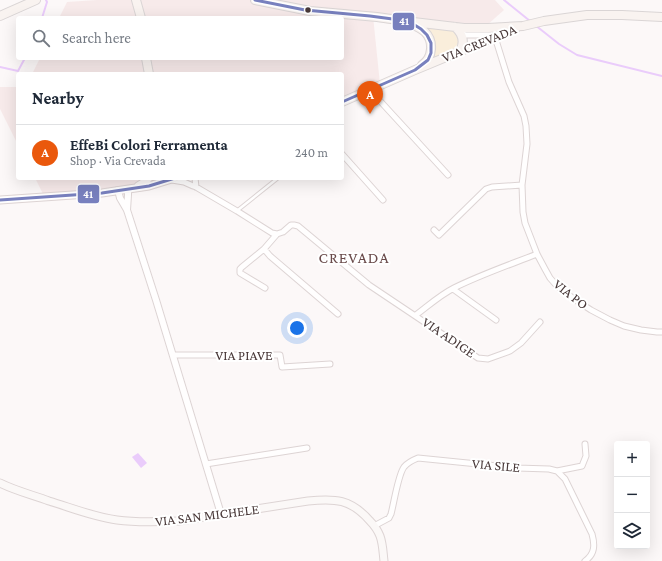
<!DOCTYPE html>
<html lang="en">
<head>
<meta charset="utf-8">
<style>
  :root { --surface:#fff; --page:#f6f6f7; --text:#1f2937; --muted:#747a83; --line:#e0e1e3; --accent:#ea580c }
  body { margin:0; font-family:"Crimson Pro",serif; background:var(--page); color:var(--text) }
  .controls { position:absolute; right:12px; bottom:12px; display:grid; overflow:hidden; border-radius:4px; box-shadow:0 4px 16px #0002 }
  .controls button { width:36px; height:36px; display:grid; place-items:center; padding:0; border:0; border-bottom:1px solid var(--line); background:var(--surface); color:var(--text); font:20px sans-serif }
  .you { position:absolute; left:297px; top:328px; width:14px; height:14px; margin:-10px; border:3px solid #fff; border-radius:50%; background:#1a73e8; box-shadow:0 0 0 6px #1a73e833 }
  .badge { display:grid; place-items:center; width:26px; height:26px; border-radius:50%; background:var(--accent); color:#fff; font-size:13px; font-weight:700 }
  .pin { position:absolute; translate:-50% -33px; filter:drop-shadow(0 1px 2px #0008) }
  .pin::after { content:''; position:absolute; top:21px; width:14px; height:12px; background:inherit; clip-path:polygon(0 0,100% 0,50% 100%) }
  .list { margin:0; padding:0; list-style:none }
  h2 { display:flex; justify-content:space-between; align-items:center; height:52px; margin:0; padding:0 16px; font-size:17px }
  h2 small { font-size:13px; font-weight:400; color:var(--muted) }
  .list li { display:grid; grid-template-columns:26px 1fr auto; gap:12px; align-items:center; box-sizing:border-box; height:56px; padding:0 16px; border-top:1px solid var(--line) }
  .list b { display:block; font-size:15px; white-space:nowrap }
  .list p { margin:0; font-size:13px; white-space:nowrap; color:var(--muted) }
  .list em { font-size:13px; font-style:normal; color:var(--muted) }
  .icon { flex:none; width:22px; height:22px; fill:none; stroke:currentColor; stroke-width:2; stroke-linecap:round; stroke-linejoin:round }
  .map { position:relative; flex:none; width:662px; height:561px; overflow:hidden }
  .search { position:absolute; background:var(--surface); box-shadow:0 4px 16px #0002; left:16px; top:16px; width:328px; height:44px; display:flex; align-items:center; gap:10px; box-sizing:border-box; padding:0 14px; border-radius:4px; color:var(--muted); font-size:15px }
  .panel { position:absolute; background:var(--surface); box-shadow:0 4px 16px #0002; left:16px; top:72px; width:328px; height:108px; border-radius:4px }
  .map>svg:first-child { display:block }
  .built { fill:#f7eaea }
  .green { fill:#faeedb }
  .water { fill:#eaccfb }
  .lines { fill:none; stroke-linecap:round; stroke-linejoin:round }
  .stream { stroke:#eaccfb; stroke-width:2 }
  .service-casing { stroke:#ddd4d4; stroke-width:4.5 }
  .minor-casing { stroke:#ddd4d4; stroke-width:7 }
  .tertiary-casing { stroke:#ddd4d4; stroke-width:8 }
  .secondary-casing { stroke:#ddd4d4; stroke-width:9 }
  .primary-casing { stroke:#dad5d5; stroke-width:10 }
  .service { stroke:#fffefe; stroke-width:2.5 }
  .minor { stroke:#fffefe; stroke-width:5 }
  .tertiary { stroke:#fffefe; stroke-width:6 }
  .secondary { stroke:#fbf8f7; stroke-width:7 }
  .primary { stroke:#f9f3f0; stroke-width:8 }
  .bus-1-casing { stroke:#fff; stroke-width:6 }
  .bus-1 { stroke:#7880be; stroke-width:3 }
  .bus-dot { fill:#483838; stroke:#fff; stroke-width:1.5 }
  .labels { text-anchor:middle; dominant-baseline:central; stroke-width:4; stroke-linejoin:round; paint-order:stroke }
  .street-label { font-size:14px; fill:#483838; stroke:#fff }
  .quarter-label { font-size:16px; letter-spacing:1px; fill:#6a4b4b; stroke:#fff }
  .line-badge { stroke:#fff; stroke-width:1.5 }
  .badge-label { font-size:11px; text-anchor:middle; font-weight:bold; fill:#fff }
</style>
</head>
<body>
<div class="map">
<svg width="662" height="561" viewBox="0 0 662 561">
  <rect width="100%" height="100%" fill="#fcf8f8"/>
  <path class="built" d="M97,0h398l9,10 -18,16 -113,-10 7,68 -38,16v-26h-310l8,-16h302v-40h-283l8,-16z
    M0,87h18v58l-18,-36z
    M35,178h120l-16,6 -41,7 -55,3z"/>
  <path class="green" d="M426,27l25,3c7,4 11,12 3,18 -4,4 -15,8 -21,10 4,-11 2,-23 -7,-31z"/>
  <path class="water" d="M138,453l9,10 -6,5 -9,-11z"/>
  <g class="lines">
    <path class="stream" d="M504,0l26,21
      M42,18l5,-16 -1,-2
      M535,25l24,19 18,11 85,21
      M0,67l18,4 7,-13"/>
    <defs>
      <path id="service" d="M238,210l40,-32"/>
      <path id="minor" d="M461,34l5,1h26l3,2 14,45 15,34 2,10 1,18 -5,41 1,27 2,11 12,31 8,15 5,9 7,8 17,13 17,11 19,10 14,6 17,4 16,2h5
        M370,90l78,85
        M342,154l41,46
        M195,178l1,9
        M172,180l12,2 9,4 3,1 41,24 35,22 5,1
        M434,230l5,5 47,-46 6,-2 30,-2
        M264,249l-22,18 -2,2v4l25,15
        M453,289l43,31
        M338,314l-68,-58 -6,-7 13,-15 6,-2 8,-7h3l4,1 71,59 109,73 10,1 22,-8 11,-8 19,-21
        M416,315c12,-9 24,-20 38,-27 26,-13 55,-23 83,-34
        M173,355h107l2,12 48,-3
        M206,464l101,-16
        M557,471l25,-5 4,-10 -1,-12
        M374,526l15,-8 2,-4c3,-11 7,-39 13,-47 4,-5 9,-7 14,-9l99,10 32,1 8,2 8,8 27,55c3,11 3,20 -7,27"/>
      <path id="tertiary" d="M118,190l2,8 7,12 29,90 65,214
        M127,210l1,-15v-6"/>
      <path id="secondary" d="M138,186l8,-5 3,-3
        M0,200l102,-7 47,-7 26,-8
        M0,483c16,8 33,12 49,18 23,7 45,16 68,19 21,3 41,2 62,1l129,-20c27,-3 43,-2 62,20 4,4 8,10 10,15 3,8 3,17 4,25"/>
      <path id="primary" d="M136,0l5,18
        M255,0l55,11 67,6 28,4 59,7h24l35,-2 21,-5 43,-6h35l40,2
        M0,16l36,-16
        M411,24c5,2 10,4 14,8 9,9 8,26 -3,33
        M455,27c8,7 10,15 5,24
        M146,58l3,16
        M342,102l73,-32 101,-42"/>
    </defs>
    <use href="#service" class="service-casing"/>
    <use href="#minor" class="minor-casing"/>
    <use href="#tertiary" class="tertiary-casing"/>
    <use href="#secondary" class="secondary-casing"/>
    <use href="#primary" class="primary-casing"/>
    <use href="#service" class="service"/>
    <use href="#minor" class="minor"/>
    <use href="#tertiary" class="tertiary"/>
    <use href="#secondary" class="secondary"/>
    <use href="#primary" class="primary"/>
    <defs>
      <path id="bus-1" d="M255,0l50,10 65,6 30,4 13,4 8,5 6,6 4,8v10l-3,7 -13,10 -73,32
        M0,200l102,-7 47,-7 26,-8"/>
    </defs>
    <use href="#bus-1" class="bus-1-casing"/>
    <use href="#bus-1" class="bus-1"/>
  </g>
  <circle class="bus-dot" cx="308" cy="10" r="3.5"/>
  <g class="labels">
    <g class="street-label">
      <text transform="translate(479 43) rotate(-22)">VIA CREVADA</text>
      <text transform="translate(571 294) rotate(38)">VIA PO</text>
      <text transform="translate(449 337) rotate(34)">VIA ADIGE</text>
      <text x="244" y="355">VIA PIAVE</text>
      <text transform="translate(496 465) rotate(5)">VIA SILE</text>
      <text transform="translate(207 515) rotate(-7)">VIA SAN MICHELE</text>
    </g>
    <g class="quarter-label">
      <text x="354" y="257">CREVADA</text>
    </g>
  </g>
  <g class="line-badge">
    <rect x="392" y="12" width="23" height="19" rx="4" fill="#7880be"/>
    <rect x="77" y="184" width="23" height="20" rx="4" fill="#7880be"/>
  </g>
  <g class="badge-label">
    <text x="404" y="25">41</text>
    <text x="88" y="198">41</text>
  </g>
</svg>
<div class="controls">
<button>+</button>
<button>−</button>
<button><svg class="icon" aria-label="layers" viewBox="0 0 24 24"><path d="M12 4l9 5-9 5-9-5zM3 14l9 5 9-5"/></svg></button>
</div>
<div class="you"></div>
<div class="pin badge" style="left:370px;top:114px">A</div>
<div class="search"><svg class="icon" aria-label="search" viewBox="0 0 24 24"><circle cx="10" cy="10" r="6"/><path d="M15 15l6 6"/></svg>Search here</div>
<section class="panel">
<h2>Nearby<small></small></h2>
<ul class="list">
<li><span class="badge">A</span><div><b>EffeBi Colori Ferramenta</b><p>Shop · Via Crevada</p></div><em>240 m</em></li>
</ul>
</section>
</div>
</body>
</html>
